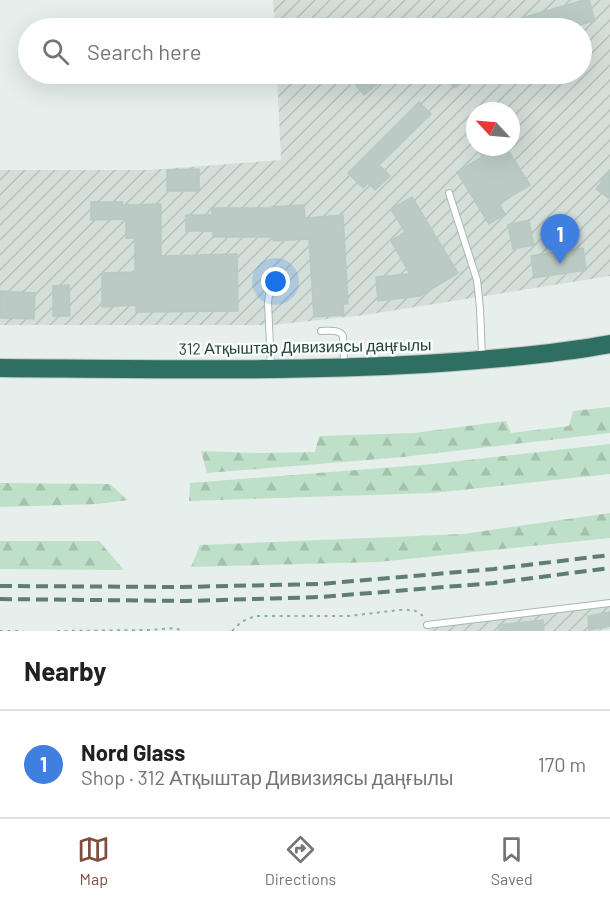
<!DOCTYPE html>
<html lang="en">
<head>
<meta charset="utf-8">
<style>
  :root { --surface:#fff; --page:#f2f2f2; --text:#202124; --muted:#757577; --line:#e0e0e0; --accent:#7f4e3f }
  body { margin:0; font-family:Barlow,sans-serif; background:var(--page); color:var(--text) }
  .compass { position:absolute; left:466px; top:102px; width:54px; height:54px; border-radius:50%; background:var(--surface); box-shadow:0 6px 24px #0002; rotate:296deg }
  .you { position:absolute; left:276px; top:282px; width:21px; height:21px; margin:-15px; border:4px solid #fff; border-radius:50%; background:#1a73e8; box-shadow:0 0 0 9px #1a73e833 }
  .badge { display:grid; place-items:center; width:39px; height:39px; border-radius:50%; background:var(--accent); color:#fff; font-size:20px; font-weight:700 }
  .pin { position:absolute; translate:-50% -50px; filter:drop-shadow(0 2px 3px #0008) }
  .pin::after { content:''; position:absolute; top:32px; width:21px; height:18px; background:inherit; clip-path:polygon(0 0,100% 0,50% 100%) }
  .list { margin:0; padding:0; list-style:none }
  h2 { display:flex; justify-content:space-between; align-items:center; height:78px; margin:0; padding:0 24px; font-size:26px }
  h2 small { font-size:20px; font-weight:400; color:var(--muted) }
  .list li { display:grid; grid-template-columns:39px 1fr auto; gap:18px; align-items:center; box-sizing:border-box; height:108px; padding:0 24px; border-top:2px solid var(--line) }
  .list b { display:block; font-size:22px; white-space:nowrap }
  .list p { margin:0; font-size:20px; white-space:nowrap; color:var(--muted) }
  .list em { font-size:20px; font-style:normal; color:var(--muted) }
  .icon { flex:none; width:33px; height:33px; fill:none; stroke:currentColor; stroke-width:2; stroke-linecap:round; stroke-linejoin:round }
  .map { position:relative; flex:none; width:610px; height:631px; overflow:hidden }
  .search { position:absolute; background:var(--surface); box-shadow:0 6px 24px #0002; left:18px; right:18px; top:18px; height:66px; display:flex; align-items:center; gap:15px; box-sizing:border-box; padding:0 21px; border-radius:33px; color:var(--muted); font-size:22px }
  .sheet { height:186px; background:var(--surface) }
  nav { display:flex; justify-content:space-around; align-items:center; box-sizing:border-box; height:84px; border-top:2px solid var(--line); background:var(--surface); font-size:16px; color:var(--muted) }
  nav a { display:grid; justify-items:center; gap:3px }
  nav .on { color:var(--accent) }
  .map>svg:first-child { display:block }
  .industrial { fill:url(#industrial-furrows); fill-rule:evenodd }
  .forest { fill:url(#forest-firs) }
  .building { fill:#bbcac4; stroke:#b8c9c2; stroke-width:1.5 }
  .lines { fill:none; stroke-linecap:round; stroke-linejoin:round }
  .lane-casing { stroke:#a8b8b2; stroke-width:8 }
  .highway-casing { stroke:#c2cac8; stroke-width:20 }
  .path { stroke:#86b3a5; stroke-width:2; stroke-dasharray:3 4.5; stroke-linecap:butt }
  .lane { stroke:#fff; stroke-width:6 }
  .highway { stroke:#2f6f62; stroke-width:18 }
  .rail { stroke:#5f7d75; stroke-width:4; stroke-dasharray:12 6; stroke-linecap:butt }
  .labels { text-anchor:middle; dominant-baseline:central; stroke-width:5; stroke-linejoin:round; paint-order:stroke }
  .street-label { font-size:16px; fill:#24423a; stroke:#f7fbf9 }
</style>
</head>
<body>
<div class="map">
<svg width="610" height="631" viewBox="0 0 610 631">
  <defs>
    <pattern id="industrial-furrows" width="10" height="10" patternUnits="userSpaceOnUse" patternTransform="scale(1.5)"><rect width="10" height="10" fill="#d4dfda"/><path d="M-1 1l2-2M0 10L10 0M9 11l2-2" fill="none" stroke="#b6c1bc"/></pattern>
    <pattern id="forest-firs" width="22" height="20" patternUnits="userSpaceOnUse" patternTransform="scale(1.5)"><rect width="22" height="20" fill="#bfe0c8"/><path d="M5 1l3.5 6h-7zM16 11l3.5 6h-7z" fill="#a4c1ad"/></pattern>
  </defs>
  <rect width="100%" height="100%" fill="#e6efeb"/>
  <path class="industrial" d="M273,0h337v276l-245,39 -92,10h-273v-155h148l133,-10 -4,-86h305v-46h-307zM475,111h36v36h-36z
    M610,603v26l-13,2h-169l-1,-6z"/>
  <path class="forest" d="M610,407v26l-207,24 -196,16 -6,-22 56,2 58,-1 4,-16 95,-3 92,-12 5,12 58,-7 4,-15z
    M610,444v30l-177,19 -244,8 1,-18 243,-19z
    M0,483l110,1 18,16 -30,4 -98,3z
    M610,513v25l-232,24 -187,5 9,-22 263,-11z
    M0,541h99l25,29 -124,-1z"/>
  <path class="building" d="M584,0h5l6,21 -28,7h-50l-2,-8z
    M347,74h43l-26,21z
    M451,74h24l-21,14 -8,-11z
    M419,102l12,12 -52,51 11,11 -15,14 -7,-7 -5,5 -15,-15z
    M476,147h30l24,38 -31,19 6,10 -16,10 -32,-52 25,-15z
    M199,169v22h-32v-21z
    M610,170v29l-14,-10z
    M412,197l46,76 -38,23 -42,5 -2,-24 34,-3 -19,-33 14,-9 -14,-23z
    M91,202h31v3l39,-1v52l76,-2 1,57 -102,1v-7l-34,2v-34l33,-1v-34h-9v-19l-35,1z
    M304,205l1,13 38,-3 5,89h-5l1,11 -30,2 -5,-78 -36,2v-4h-60v-6h-27v-16h26v-7h60l-1,-1z
    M529,220l5,25 -21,4 -5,-24z
    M583,248l3,22 -52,8 -3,-22z
    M69,285l1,31h-17v-30z
    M0,291l35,2 -1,26 -34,-1z
    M610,612v14l-21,4 -1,-14z
    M543,620l1,11h-45v-6z"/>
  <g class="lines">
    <defs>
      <path id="lane" d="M449,193l28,87 3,28 2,48
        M321,331c8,0 18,-2 22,5l1,28
        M271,368l-3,-66 1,-7 12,-24
        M427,625l183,-22"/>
      <path id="highway" d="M0,368c141,1 283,4 424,-4 62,-4 125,-9 186,-20"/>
    </defs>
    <use href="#lane" class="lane-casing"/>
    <use href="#highway" class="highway-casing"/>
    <path class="path" d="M0,631h23
      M57,631l93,-1 24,-2 10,3
      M232,631l9,-9 14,-6h93l52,-6h14l8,5 2,4"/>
    <use href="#lane" class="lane"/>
    <use href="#highway" class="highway"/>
    <path class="rail" d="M0,586l181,1 139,-3 174,-15 116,-14
      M0,599l187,2 134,-4 173,-14 116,-15"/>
  </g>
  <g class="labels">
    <g class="street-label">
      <text transform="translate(305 346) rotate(-1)">312 Атқыштар Дивизиясы даңғылы</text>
    </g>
  </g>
</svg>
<svg class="compass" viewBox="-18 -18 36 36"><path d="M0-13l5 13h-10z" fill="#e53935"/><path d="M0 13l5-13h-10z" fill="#757577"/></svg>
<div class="you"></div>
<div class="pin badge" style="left:560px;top:264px;background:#3f7fe0">1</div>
<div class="search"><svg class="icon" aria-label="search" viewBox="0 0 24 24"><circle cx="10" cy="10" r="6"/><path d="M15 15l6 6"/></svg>Search here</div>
</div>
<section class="sheet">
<h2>Nearby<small></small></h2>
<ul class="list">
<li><span class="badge" style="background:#3f7fe0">1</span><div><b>Nord Glass</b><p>Shop · 312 Атқыштар Дивизиясы даңғылы</p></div><em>170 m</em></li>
</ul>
</section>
<nav>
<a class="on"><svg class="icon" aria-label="map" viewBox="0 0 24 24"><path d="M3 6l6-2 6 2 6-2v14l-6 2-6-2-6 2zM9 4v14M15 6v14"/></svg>Map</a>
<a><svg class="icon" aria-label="directions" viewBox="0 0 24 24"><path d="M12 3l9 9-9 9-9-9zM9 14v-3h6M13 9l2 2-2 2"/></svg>Directions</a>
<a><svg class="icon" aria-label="saved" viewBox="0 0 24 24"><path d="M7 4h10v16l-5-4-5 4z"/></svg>Saved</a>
</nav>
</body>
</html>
